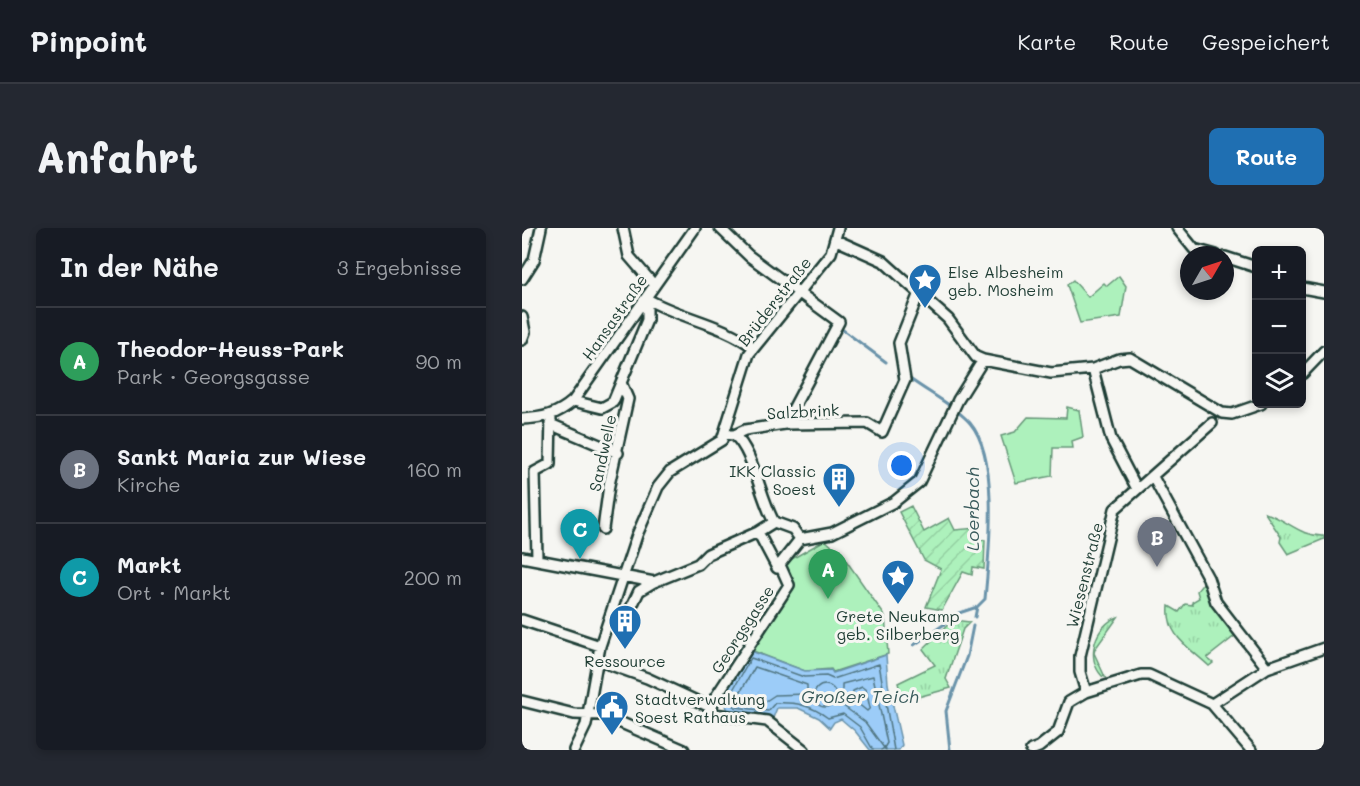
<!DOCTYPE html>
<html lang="de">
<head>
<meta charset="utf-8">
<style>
  :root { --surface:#171b24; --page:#242831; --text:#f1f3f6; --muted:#9ea1a6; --line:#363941; --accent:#1f6fb2 }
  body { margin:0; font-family:Mali,sans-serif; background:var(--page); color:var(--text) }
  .controls { position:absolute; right:18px; top:18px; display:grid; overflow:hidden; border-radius:9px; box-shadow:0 3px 9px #0003 }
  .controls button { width:54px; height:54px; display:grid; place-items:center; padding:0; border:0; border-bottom:2px solid var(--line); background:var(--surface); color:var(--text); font:30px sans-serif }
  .compass { position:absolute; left:658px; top:18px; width:54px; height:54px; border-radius:50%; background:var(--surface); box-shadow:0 3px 9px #0003; rotate:51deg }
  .you { position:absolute; left:380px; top:238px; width:21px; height:21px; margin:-15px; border:4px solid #fff; border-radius:50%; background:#1a73e8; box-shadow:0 0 0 9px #1a73e833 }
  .badge { display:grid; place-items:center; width:39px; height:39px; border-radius:50%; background:var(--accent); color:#fff; font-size:20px; font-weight:700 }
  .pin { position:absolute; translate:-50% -50px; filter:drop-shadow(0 2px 3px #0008) }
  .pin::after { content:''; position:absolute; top:32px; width:21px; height:18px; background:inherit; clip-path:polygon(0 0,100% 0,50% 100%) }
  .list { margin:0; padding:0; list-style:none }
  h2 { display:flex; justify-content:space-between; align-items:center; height:78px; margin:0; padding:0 24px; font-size:26px }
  h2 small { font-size:20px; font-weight:400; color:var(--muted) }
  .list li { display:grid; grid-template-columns:39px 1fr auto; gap:18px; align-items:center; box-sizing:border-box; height:108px; padding:0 24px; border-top:2px solid var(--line) }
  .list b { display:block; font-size:22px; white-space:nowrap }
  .list p { margin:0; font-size:20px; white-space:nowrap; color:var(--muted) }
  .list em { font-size:20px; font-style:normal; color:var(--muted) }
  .icon { flex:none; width:33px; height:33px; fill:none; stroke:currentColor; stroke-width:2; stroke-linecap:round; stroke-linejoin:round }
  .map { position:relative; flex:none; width:802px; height:522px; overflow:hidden; border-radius:9px }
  header { display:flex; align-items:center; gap:36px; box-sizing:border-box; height:84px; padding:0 30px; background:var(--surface); border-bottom:2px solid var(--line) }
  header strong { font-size:28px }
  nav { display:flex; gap:33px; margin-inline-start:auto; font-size:21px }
  .intro { display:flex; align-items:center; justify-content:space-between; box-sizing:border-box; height:144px; padding:0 36px }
  h1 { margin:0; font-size:42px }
  .button { padding:15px 27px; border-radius:9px; background:var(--accent); color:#fff; font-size:21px; font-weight:700 }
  main { display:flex; gap:36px; padding:0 36px }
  aside { flex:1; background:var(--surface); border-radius:9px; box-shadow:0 3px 9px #0003 }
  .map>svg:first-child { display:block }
  .grass { fill:url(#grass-tufts); stroke:#669778; stroke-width:1.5 }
  .park { fill:#adf1bc; stroke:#669778; stroke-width:1.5 }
  .garden { fill:url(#garden-furrows); stroke:#669778; stroke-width:1.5 }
  .water { fill:#9cccf8; stroke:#6a93aa; stroke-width:1.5 }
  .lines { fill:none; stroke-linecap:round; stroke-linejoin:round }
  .shore { stroke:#517682; stroke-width:1.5 }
  .stream { stroke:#6a93aa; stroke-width:3 }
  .street-casing { stroke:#1f3d34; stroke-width:14 }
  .street { stroke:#f6f6f2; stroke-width:9 }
  .labels { text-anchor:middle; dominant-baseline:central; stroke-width:6; stroke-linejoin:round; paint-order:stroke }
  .poi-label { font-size:16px; fill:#1f3d34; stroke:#f6f6f2; text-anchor:start }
  .street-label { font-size:16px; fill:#1f3d34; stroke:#f6f6f2 }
  .water-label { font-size:18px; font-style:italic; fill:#385a5b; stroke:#f6f6f2 }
</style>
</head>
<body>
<header>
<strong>Pinpoint</strong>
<nav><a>Karte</a><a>Route</a><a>Gespeichert</a></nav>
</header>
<div class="intro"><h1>Anfahrt</h1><a class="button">Route</a></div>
<main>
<aside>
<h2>In der Nähe<small>3 Ergebnisse</small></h2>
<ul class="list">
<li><span class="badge" style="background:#2e9e5b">A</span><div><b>Theodor-Heuss-Park</b><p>Park · Georgsgasse</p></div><em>90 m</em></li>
<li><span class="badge" style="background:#6b7280">B</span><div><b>Sankt Maria zur Wiese</b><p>Kirche</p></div><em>160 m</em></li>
<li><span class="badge" style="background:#0f9aa8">C</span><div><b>Markt</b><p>Ort · Markt</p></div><em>200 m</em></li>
</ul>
</aside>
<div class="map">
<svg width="802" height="522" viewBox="0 0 802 522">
  <defs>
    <pattern id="grass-tufts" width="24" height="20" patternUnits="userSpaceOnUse" patternTransform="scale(1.5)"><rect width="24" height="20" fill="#adf1bc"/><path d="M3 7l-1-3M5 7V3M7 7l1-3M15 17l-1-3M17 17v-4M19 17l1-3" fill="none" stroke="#94d0a2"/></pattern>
    <pattern id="garden-furrows" width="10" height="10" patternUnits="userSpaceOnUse" patternTransform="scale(1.5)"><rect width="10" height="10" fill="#adf1bc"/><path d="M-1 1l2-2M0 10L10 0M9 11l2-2" fill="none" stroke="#94d0a2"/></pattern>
  </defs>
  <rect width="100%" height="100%" fill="#f6f6f2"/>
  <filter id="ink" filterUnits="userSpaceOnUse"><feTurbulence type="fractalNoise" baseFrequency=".0167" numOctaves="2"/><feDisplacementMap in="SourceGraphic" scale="12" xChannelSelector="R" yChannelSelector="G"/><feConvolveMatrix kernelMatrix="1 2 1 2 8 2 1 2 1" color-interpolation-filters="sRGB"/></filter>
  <g filter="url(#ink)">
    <path class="grass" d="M743,285c22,6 35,24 59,23v3l-36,15 -8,-12 1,-5z
      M683,353l31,54 -29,23 6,5 -4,3c-20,-19 -43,-30 -40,-60l10,6 6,-8 8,1 -1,-3 7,-4 -2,-7z
      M596,389l-23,32 -1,4 11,24 -3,-1c-17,-18 -7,-51 16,-59z
      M431,392l17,2 -7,7 -17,50 5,9 -48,13 -5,-18 37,-18 -12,-16z"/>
    <path class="park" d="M597,48l7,10 -5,31 -41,6 -13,-38 6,-5 15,17 16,-14 3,3z
      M545,179l12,3 4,27 -11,4 1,7h-20l-1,28 -36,7 -15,-47 14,-4 13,-15 38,1z
      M303,312l18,16 42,60 3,38 -55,18 -2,-3 -26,2 -57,-22 47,-66 -12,-19z"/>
    <path class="garden" d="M389,278l13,26 25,-14 6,12 22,-2 1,11 7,1 -1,29 -11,-2 -1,8 -9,-3 -21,38 -16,-3 15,-38 -17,-9 -25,-48z"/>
    <path class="water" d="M226,422l57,21 26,-1 2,3 53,-18 2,29 14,61 -3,5h-29l-15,-19 -14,-12 -7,3 -4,6 -11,-10 -21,-10h-21l-4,10 -45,-6 -2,-7 -7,-3z"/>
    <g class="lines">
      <path class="shore" d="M233,439l52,18v9l-32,1 -12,8 -24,-3 -1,-4z
        M292 468a11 11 0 1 1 22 0a11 11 0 1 1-22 0Z
        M340,459l4,3 4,18 -3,3 -15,-12 1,-8z
        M351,522l-13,-23 -17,-13 -15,4c-17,-13 -33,-16 -53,-15l-7,8 -33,-4 -6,-10 22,-39 53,19 22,-1 7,3 46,-15 15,86
        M359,522l3,-2 -19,-26 -23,-17v-21l31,-8 14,67 -3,5 2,2"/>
      <path class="stream" d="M216,24l48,37
        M280,73l22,15
        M321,102l43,32
        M388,151c19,14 45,27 60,44 30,35 19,131 15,176l-8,8 -24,8
        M453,389l2,-10
        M392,417l32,-22
        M428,522l-4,-39 21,-55 6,-30"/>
      <defs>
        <path id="street" d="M101,0l6,28 25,29
          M198,0l29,28 90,66 -54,102
          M655,0l17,21 22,6
          M314,12l47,21 10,9 55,49 28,38 7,3
          M703,29l31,10
          M0,51l12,-19 7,-32
          M780,60l22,4
          M125,71c33,19 76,25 106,48
          M0,89l3,15 -3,8
          M571,141l18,70 26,50
          M780,146l22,-23
          M51,173l29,7 11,-6 34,-82v-21
          M0,191c21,-1 35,-4 51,-18l122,-173
          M28,196l68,29
          M202,206l10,1 11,-5 40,-6 82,-1 15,9 23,-52 -6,-37 20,-50
          M212,207c19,15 26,62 40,87
          M631,249l55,101 8,24 51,66
          M81,301l6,-44 19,-86 -6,-14
          M236,304l19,36 23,-29
          M0,329l132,25
          M15,330l-2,-86 15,-8 1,-49
          M109,380l8,-17 15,-9 44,-18 10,-10 50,-22 16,-10 19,7 7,10 32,-6 62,-31 25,-20 39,-82 25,-40 68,13 42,-4 26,-10 11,-1 92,55 10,1 29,-10
          M0,392l78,26
          M75,432l50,18 65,30
          M564,464l-6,-20v-16l35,-147 97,-86
          M0,473l52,13 29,1 81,35
          M690,476l55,-36 57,-20
          M190,480l1,-7 76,-116 -9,-20
          M190,480l2,6 53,7 37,29
          M52,522l12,-25 14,-79 37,-111 21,-48 12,-15 52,-32 27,-86 82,-101 7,-25
          M509,522l8,-3 19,-15 11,-30 17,-10 55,-17h8l63,29 39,46"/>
      </defs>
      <use href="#street" class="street-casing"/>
      <use href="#street" class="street"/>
    </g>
  </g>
  <defs>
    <symbol id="sight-pin" viewBox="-11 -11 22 30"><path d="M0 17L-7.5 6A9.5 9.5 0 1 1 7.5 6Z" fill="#1f6fb2" stroke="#f6f6f2"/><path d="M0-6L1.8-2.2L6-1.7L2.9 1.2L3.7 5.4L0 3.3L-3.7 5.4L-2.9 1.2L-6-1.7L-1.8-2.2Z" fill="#fff"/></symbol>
    <symbol id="building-pin" viewBox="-11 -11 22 30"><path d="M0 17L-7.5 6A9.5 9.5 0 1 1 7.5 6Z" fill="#1f6fb2" stroke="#f6f6f2"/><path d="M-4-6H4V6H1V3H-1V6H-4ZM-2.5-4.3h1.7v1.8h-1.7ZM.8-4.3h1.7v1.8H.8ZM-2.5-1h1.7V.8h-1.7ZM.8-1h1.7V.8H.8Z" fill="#fff"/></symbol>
    <symbol id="civic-pin" viewBox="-11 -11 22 30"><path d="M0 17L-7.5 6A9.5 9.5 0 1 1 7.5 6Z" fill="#1f6fb2" stroke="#f6f6f2"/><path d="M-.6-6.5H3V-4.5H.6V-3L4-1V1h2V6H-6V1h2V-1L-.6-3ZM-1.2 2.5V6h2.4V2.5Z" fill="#fff"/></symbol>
  </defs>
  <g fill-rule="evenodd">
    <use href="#sight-pin" x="384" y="33" width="38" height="52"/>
    <use href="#building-pin" x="298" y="232" width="38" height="52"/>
    <use href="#sight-pin" x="357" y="329" width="38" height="52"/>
    <use href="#building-pin" x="84" y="374" width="38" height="52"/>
    <use href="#civic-pin" x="71" y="460" width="38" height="52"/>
  </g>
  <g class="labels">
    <g class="poi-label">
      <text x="426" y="43">Else Albesheim<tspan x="426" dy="18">geb. Mosheim</tspan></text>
      <text x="294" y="242" text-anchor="end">IKK Classic<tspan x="294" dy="18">Soest</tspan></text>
      <text x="376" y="387" text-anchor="middle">Grete Neukamp<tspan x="376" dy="18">geb. Silberberg</tspan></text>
      <text x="103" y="432" text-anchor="middle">Ressource</text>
      <text x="113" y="470">Stadtverwaltung<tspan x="113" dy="18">Soest Rathaus</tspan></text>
    </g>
    <g class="street-label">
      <text transform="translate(252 73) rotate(-52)">Brüderstraße</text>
      <text transform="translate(92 89) rotate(-55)">Hansastraße</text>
      <text transform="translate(281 183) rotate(-3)">Salzbrink</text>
      <text transform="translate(80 225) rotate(-78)">Sandwelle</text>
      <text transform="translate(562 347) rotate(-76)">Wiesenstraße</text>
      <text transform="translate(220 401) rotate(-57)">Georgsgasse</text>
    </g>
    <g class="water-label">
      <text transform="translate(450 281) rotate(-90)">Loerbach</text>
      <text x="338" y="468">Großer Teich</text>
    </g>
  </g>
</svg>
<div class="controls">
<button>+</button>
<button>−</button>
<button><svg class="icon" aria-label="layers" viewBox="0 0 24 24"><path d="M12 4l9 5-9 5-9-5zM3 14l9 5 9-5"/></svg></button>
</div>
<svg class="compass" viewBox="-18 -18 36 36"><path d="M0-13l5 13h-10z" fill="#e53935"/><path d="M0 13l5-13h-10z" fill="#9ea1a6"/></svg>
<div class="you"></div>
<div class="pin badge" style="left:306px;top:371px;background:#2e9e5b">A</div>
<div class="pin badge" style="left:635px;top:339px;background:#6b7280">B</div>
<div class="pin badge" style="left:58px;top:331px;background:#0f9aa8">C</div>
</div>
</main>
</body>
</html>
